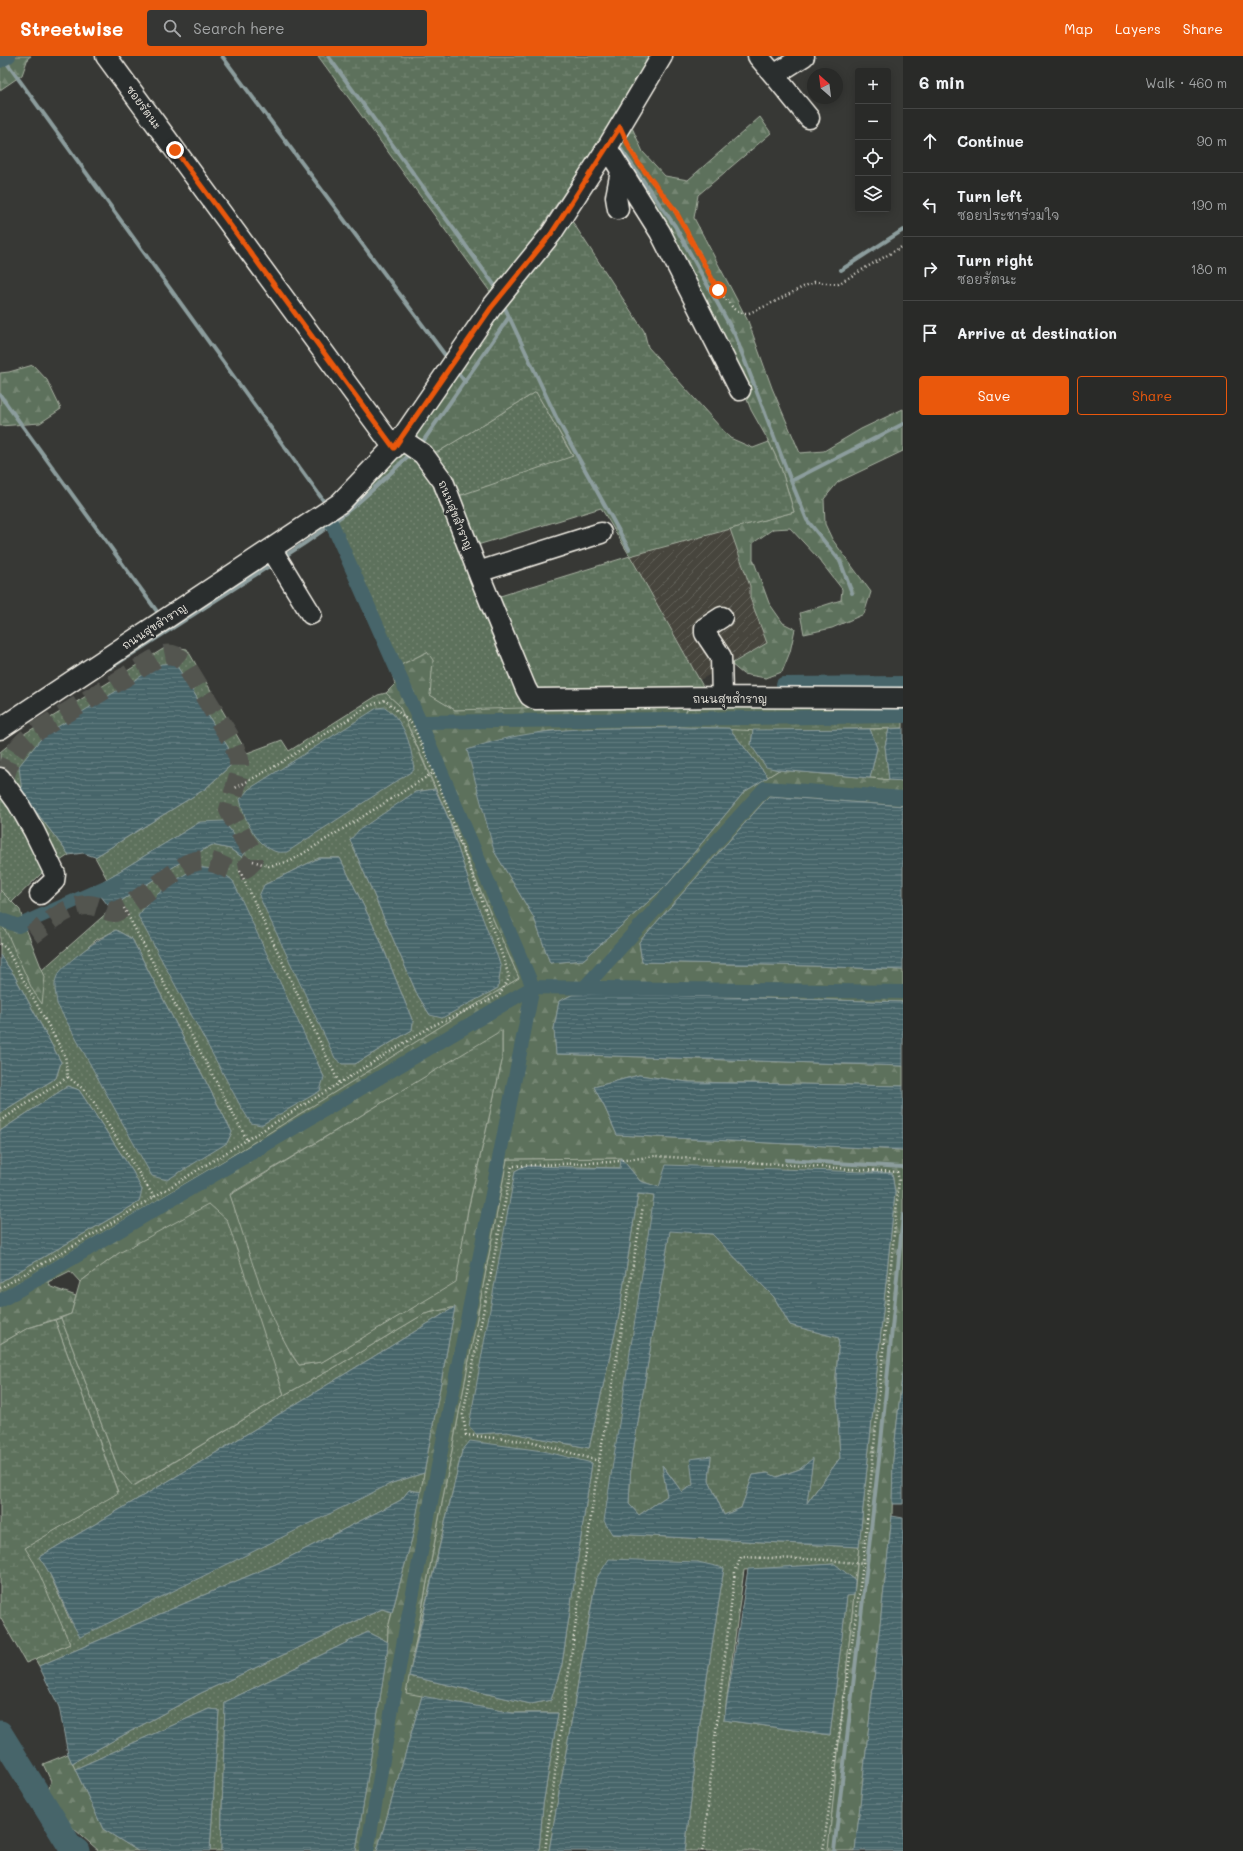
<!DOCTYPE html>
<html lang="en">
<head>
<meta charset="utf-8">
<style>
  :root { --surface:#292a28; --page:#353634; --text:#f1f3f6; --muted:#a5a7a8; --line:#454645; --accent:#ea580c }
  body { margin:0; font-family:Mali,"Playpen Sans Thai",sans-serif; background:var(--page); color:var(--text) }
  .controls { position:absolute; right:12px; top:12px; display:grid; overflow:hidden; border-radius:4px; box-shadow:0 2px 10px #0003 }
  .controls button { width:36px; height:36px; display:grid; place-items:center; padding:0; border:0; border-bottom:1px solid var(--line); background:var(--surface); color:var(--text); font:20px sans-serif }
  .compass { position:absolute; left:807px; top:12px; width:36px; height:36px; border-radius:50%; background:var(--surface); box-shadow:0 2px 10px #0003; rotate:332deg }
  .stop { position:absolute; width:12px; height:12px; margin:-9px; border:3px solid #ea580c; border-radius:50%; background:#fff }
  .stop.end { background:#ea580c; border-color:#fff; box-shadow:0 1px 4px #0008 }
  .list { margin:0; padding:0; list-style:none }
  h2 { display:flex; justify-content:space-between; align-items:center; height:52px; margin:0; padding:0 16px; font-size:17px }
  h2 small { font-size:13px; font-weight:400; color:var(--muted) }
  .list li { display:grid; grid-template-columns:26px 1fr auto; gap:12px; align-items:center; box-sizing:border-box; height:64px; padding:0 16px; border-top:1px solid var(--line) }
  .list b { display:block; font-size:15px; white-space:nowrap }
  .list p { margin:0; font-size:13px; white-space:nowrap; color:var(--muted) }
  .list em { font-size:13px; font-style:normal; color:var(--muted) }
  .actions { display:flex; gap:8px; padding:12px 16px }
  .actions a { flex:1; padding:9px 0; border:1px solid var(--accent); border-radius:4px; text-align:center; font-size:14px; color:var(--accent) }
  .actions .main { background:var(--accent); color:#fff }
  .icon { flex:none; width:22px; height:22px; fill:none; stroke:currentColor; stroke-width:2; stroke-linecap:round; stroke-linejoin:round }
  .map { position:relative; flex:none; width:903px; height:1795px; overflow:hidden }
  header { display:flex; align-items:center; gap:24px; box-sizing:border-box; height:56px; padding:0 20px; background:var(--accent); color:#fff }
  header strong { font-size:19px }
  nav { display:flex; gap:22px; margin-inline-start:auto; font-size:14px }
  .search { width:280px; height:36px; background:var(--page); display:flex; align-items:center; gap:10px; box-sizing:border-box; padding:0 14px; border-radius:4px; color:var(--muted); font-size:15px }
  main { display:flex }
  aside { flex:1; background:var(--surface) }
  .map>svg:first-child { display:block }
  .industrial { fill:url(#industrial-furrows) }
  .grass { fill:url(#grass-dots); stroke:#a8b1a2; fill-rule:evenodd }
  .forest { fill:url(#forest-firs); stroke:#a8b1a2; fill-rule:evenodd }
  .wetland { fill:url(#wetland-marsh); stroke:#a8b1a2 }
  .water { fill:url(#water-rules); stroke:#8c9d9d; fill-rule:evenodd }
  .lines { fill:none; stroke-linecap:round; stroke-linejoin:round }
  .stream { stroke:#8c9d9d; stroke-width:4 }
  .canal { stroke:#47656b; stroke-width:14 }
  .river { stroke:#47656b; stroke-width:25 }
  .minor-tunnel { stroke:#535450; stroke-width:20; stroke-dasharray:20 10; stroke-linecap:butt }
  .minor-casing { stroke:#f4f1e8; stroke-width:23 }
  .path { stroke:#f4f1e8; stroke-width:2.5; stroke-dasharray:1 3; stroke-linecap:butt }
  .minor { stroke:#2a2d2e; stroke-width:20 }
  .route { stroke:#ea580c; stroke-width:5 }
  .labels { text-anchor:middle; dominant-baseline:central; stroke-width:4; stroke-linejoin:round; paint-order:stroke }
  .street-label { font-size:11px; fill:#f4f1e8; stroke:#2a2d2e }
</style>
</head>
<body>
<header>
<strong>Streetwise</strong>
<div class="search"><svg class="icon" aria-label="search" viewBox="0 0 24 24"><circle cx="10" cy="10" r="6"/><path d="M15 15l6 6"/></svg>Search here</div>
<nav><a>Map</a><a>Layers</a><a>Share</a></nav>
</header>
<main>
<div class="map">
<svg width="903" height="1795" viewBox="0 0 903 1795">
  <defs>
    <pattern id="industrial-furrows" width="10" height="10" patternUnits="userSpaceOnUse"><rect width="10" height="10" fill="#46453d"/><path d="M-1 1l2-2M0 10L10 0M9 11l2-2" fill="none" stroke="#616059"/></pattern>
    <pattern id="grass-dots" width="8" height="8" patternUnits="userSpaceOnUse"><rect width="8" height="8" fill="#5d715b"/><path d="M2 2h.1M6 6h.1" fill="none" stroke="#758673" stroke-width="1.8" stroke-linecap="round"/></pattern>
    <pattern id="forest-firs" width="22" height="20" patternUnits="userSpaceOnUse"><rect width="22" height="20" fill="#5d715b"/><path d="M5 1l3.5 6h-7zM16 11l3.5 6h-7z" fill="#758673"/></pattern>
    <pattern id="wetland-marsh" width="20" height="14" patternUnits="userSpaceOnUse"><rect width="20" height="14" fill="#5d715b"/><path d="M1 5h8M5 5V1M11 12h8M15 12V8" fill="none" stroke="#758673"/></pattern>
    <pattern id="water-rules" width="6" height="5" patternUnits="userSpaceOnUse"><rect width="6" height="5" fill="#47656b"/><path d="M0 2.5h6" fill="none" stroke="#627c80"/></pattern>
  </defs>
  <rect width="100%" height="100%" fill="#373835"/>
  <filter id="ink" filterUnits="userSpaceOnUse"><feTurbulence type="fractalNoise" baseFrequency=".025" numOctaves="2"/><feDisplacementMap in="SourceGraphic" scale="8" xChannelSelector="R" yChannelSelector="G"/><feConvolveMatrix kernelMatrix="1 2 1 2 8 2 1 2 1" color-interpolation-filters="sRGB"/></filter>
  <g filter="url(#ink)">
    <path class="industrial" d="M730,473l20,57 1,12 16,45 -67,37 -70,-124z"/>
    <path class="grass" d="M536,336l37,65 -117,40 -27,-46 9,1z
      M407,394l32,35 105,224 -89,1 -26,-15 4,-34 -6,-9 -36,18 -65,-150 71,-64z
      M168,590l19,3 60,104 35,-13 7,11 89,-56 8,-2 13,12 36,84 -20,3 -65,48 67,154 13,21 40,-130 -23,-70 72,163 -292,181 -227,135v-12l139,-80 -6,-30 -54,-82 -11,-4 -68,45v-18l56,-35 5,-16 -47,-87 -14,-20v-32l45,54 -3,-7 76,-67 63,-41 31,-17 18,4 12,8 -42,-35 -93,57 -12,-22 110,-68 27,-25 -4,-17 -53,-84 -153,130 47,62 -27,18 -30,29 -12,-12v-138l16,-13zM319,802h21l38,77 35,87 -1,8 -57,34 -91,-179zM138,860l175,138 11,23zM116,874l16,9 100,193 -5,11 -156,-181 25,-22z
      M729,672l24,2 -2,15 15,21 13,4 -11,7z
      M870,673h19l-4,17 4,34 -19,-2 7,-30z
      M621,1102v10l-97,-2 -9,5 -39,263 31,-2 82,16 29,-128 20,-126 16,2 -42,338 247,13 -4,33 -21,-16 -90,6 -20,150 106,15 17,-140h7l-26,256h-143l15,-128 24,-155 -128,10 -47,273h-10l4,-46 15,-92h-45l-107,-19 3,-18 122,28 20,-4 11,-36 30,-201 -130,-12 -48,201 93,-493z
      M455,1251l-256,156 -160,94 9,13 23,53 321,-140 32,-10 -3,19 -12,-2 -8,10 -125,64 -237,102 -4,-7 35,-15 -45,-96 93,-56 -63,-172 6,-2 58,152 15,16 150,-91 48,-26 92,-55z
      M382,1553l10,3 -4,16v14l-20,-10 -143,70 -4,149h-11l9,-141 -10,-1 -134,60 -3,-6 129,-70z"/>
    <path class="forest" d="M0,0h31l-3,2 -6,17 -22,15z
      M760,61l11,16 -73,62 -4,23 54,103 24,67 28,65 24,-2 37,-22 42,-20v42l-65,31 -14,17 1,25 7,15 39,53 -7,22 -32,14 -28,6 -4,-21 41,-13 1,-11 -25,-32 -27,-29 -17,1 -20,14v16l16,44 14,20 12,6 -5,23 -8,20 -16,6 -23,-4 -12,-10 36,-21 -17,-45v-12l-20,-57 64,-17 -13,-44 -12,-26 -18,-32 -34,-90 -104,-170 17,-27 13,29 22,24 23,4z
      M33,309l14,15 14,29 -21,14 -40,3v-53l9,-1z
      M427,596l6,8 -3,35 25,15 235,-7 -11,24 -130,4 -14,3 -41,117 40,67 16,45 33,-3 84,-75 77,-93 35,-22 124,11v25l-134,-10 -130,146 3,20 172,4 89,4v32l-291,-8 -40,1 -13,6 -5,28 2,25 347,12v20l-215,-4 -49,-7 -45,12 11,21 12,27 286,15v217l-10,93 -1,56 -37,335h-27l67,-658 -3,-20 -233,14 -19,-6 -19,-23 -114,1 -101,534 16,3 -45,155h-21l31,-197 1,-26 24,-90 43,-231 -31,7 -92,55 -48,26 -12,-35 -153,-107 -39,29 -10,-11 -22,11 3,5 25,9 -5,18 -43,14 -28,16v-50l227,-135 292,-181 -120,-273 -13,-12 9,-9 -4,-14zM502,975v30l-34,149 -13,72 -133,80 -23,3 -8,-11 -21,-44 -40,-116z
      M0,834l20,20 3,11 22,56 -3,27 -10,-15 -25,-56 -7,-10z
      M68,1698l35,75 35,22h-39l-26,-23 -26,-33 4,-14 -8,-17z"/>
    <path class="wetland" d="M318,0h336l-8,16 -152,225z
      M572,165l72,110 4,16 82,91 23,10 16,-6 12,26 13,44 -164,44 75,134 -167,-1 -9,-11 -32,-81 133,-41 -29,-48 -127,38 -18,-49 117,-41 -37,-64 -98,60 -9,-1 -16,-13 85,-128z
      M690,647l213,1v24l-144,3 -80,-4z
      M502,974v31l-34,148 -12,73 -134,80 -23,3c-33,-47 -50,-115 -69,-170z
      M209,1148l18,16 57,175 -151,91 -14,-16 -58,-152 10,-4 9,-32 39,-29z
      M670,1174l42,4 62,63 16,28 49,13 -3,39 4,81 -34,46 7,-45 -13,10 -24,8 -9,-4 -14,2 -12,33 -17,7 -15,-34 2,-25 -18,29 -11,7 -19,-26 4,30 -28,19 -10,-11 2,-40z
      M55,1264l63,173 -93,55 10,16 35,80 -44,19 -26,-46v-273l28,-16z"/>
    <path class="water" d="M175,607l53,84 4,17 -27,25 -110,68 -12,-4 -14,2 -47,-62 -3,-27 25,-31 117,-71z
      M385,651c21,16 26,38 29,63l-127,82c-4,0 -9,1 -13,-1 -20,-9 -30,-32 -34,-52l9,-10 128,-81z
      M679,671l50,1 39,49 -24,15 -77,93 -84,75 -33,3 -16,-45 -40,-67 -27,-101c67,-26 142,-21 212,-23z
      M903,672v53l-14,-1 -4,-34 4,-17z
      M870,673l7,19 -7,30 -91,-8 -13,-3 -15,-22 2,-15z
      M435,733l12,26 23,70 31,81 -3,22 -56,30 -12,-3 -13,-21 -67,-154 9,-10 56,-38z
      M769,740l134,10v164l-89,-4 -172,-4 -3,-20z
      M224,765l22,31 -4,5 -12,-8 -18,-4 -31,17 -63,41 -7,6 -11,-14v-12l100,-61z
      M319,802h21l38,77 35,87 -1,8 -57,34h-13l-7,-6 -76,-162 5,-11z
      M198,811l22,3 13,11 91,196 -4,14 -59,34 -10,-2 -10,-16 -103,-191c15,-21 37,-37 60,-49z
      M116,874l16,9 100,193 -5,11 -60,37 -15,-4 -8,-14 -87,-158c-1,-9 -4,-20 0,-28 9,-15 43,-38 59,-46z
      M0,899l14,20 47,87 -5,16 -56,35z
      M612,938l291,8v64l-347,-12 -2,-25 5,-28 13,-6z
      M639,1019l49,7 215,4v64l-286,-15 -12,-27 -11,-21z
      M68,1030l11,4 54,82 9,18 -3,12 -139,80v-151z
      M621,1102l19,23 19,6 7,-22 226,8 3,20 -36,354 -247,-13 -8,-13 50,-325 -16,-2 -20,126 -29,128 -82,-16 -31,2 -7,-8 46,-255 9,-5 96,2zM670,1175l42,3 62,63 16,28 49,13 -3,39 4,81 -33,45 6,-45 -13,11 -23,8 -9,-4 -15,2 -12,33 -17,7 -15,-34 2,-25 -21,3 3,26 -11,7 -20,-27 5,31 -28,19 -10,-11 2,-40z
      M455,1251l-31,166 -32,10 -312,154c-16,-26 -23,-56 -41,-80l160,-94z
      M903,1311v137h-11l1,-44z
      M470,1385l73,10 49,12 -30,201 -11,36 -20,4 -122,-28 53,-225z
      M409,1434l12,2 -9,46 -20,74 -10,-3 -181,84 -129,70 -4,-9 -9,-47 -20,-41 237,-102 125,-64z
      M892,1460l11,2v333h-48z
      M609,1503l89,3 26,6 -24,155 -15,128h-136l47,-272z
      M835,1508l20,16 -1,15 -7,1 -17,139 -106,-15 24,-151z
      M368,1576l20,10 -1,12 -31,197h-135l4,-149z
      M422,1640l91,17h45l-15,92 -4,46h-162z
      M209,1653l10,1 -9,141h-72l-35,-22 -28,-60z"/>
    <g class="lines">
      <path class="stream" d="M222,0l223,299
        M328,0l167,230
        M4,3l319,441
        M618,89l57,81 60,109 56,146
        M841,214l62,-40
        M505,252l53,113 71,128
        M459,318l6,8
        M0,339l156,215
        M424,384l85,-123
        M288,498c44,-27 82,-60 119,-97
        M852,537l-12,-32 -33,-41 -16,-39 112,-57
        M110,612l159,-102
        M786,1104l117,7
        M834,1795l47,-409 22,-227"/>
      <path class="canal" d="M0,5l9,-5
        M332,468l88,198 113,265 -127,641 -39,223
        M783,628l120,-1
        M420,666l483,-6
        M0,863l18,7 99,-44
        M584,932l181,-200 138,10
        M0,1245l533,-314 370,5"/>
      <path class="river" d="M0,1677l70,113 7,5"/>
      <path class="minor-tunnel" d="M3,724c8,-23 12,-32 32,-48l123,-75c10,-4 16,-4 25,4l49,80 7,18v16l-10,35 15,29 9,13v9c-16,19 -25,5 -44,0 -8,-2 -14,0 -22,3l-56,40 -16,8c-9,-1 -18,-7 -27,-7 -21,0 -41,19 -56,30"/>
      <defs>
        <path id="minor" d="M106,0l288,392
          M758,0l16,19 30,-19
          M774,19l35,43
          M607,92l53,84 80,158
          M618,153l-2,-12 5,-26
          M401,383l90,-131 60,-74 56,-86 55,-92
          M272,494l39,64
          M478,516l123,-39
          M722,561l-17,11v5l16,24 1,40
          M0,673l340,-226 61,-64 22,15 20,27 37,96 46,112 4,7 5,3 187,-2 181,1
          M0,722l18,25 16,28 21,43 -1,7 -14,13"/>
      </defs>
      <use href="#minor" class="minor-casing"/>
      <path class="path" d="M628,89l11,19 36,46 43,80 16,19 8,4h7l19,-8 33,-17 13,-6 24,2 65,-38
        M253,805l16,5 22,-5 142,-88
        M240,815l99,212
        M124,852l123,232
        M0,888l6,4 59,108 3,21 -68,44
        M68,1021l20,16 66,104
        M0,1232l97,-56 335,-206 67,-30 10,-18 -3,-12 -62,-168 -31,-73 -28,-25 -16,6 -95,61 -39,21
        M599,1405l-66,-19 -67,-7 -3,-20 49,-249 98,-4 46,-6 241,16 2,8 -36,384 -40,287
        M545,1795l19,-146 35,-244 44,-255
        M702,1795l2,-6 9,-90 22,-183 6,-15 87,3 35,4"/>
      <use href="#minor" class="minor"/>
    </g>
  </g>
  <g class="lines" filter="url(#ink)">
    <path class="route" d="M175,94l219,298 97,-140 60,-74 69,-107 10,22 9,15 36,46 43,80"/>
  </g>
  <g class="labels">
    <g class="street-label">
      <text transform="translate(144 51) rotate(54)">ซอยรัตนะ</text>
      <text transform="translate(456 459) rotate(68)">ถนนสุขสำราญ</text>
      <text transform="translate(154 570) rotate(-33)">ถนนสุขสำราญ</text>
      <text x="730" y="642">ถนนสุขสำราญ</text>
    </g>
  </g>
</svg>
<div class="controls">
<button>+</button>
<button>−</button>
<button><svg class="icon" aria-label="locate" viewBox="0 0 24 24"><circle cx="12" cy="12" r="6"/><path d="M12 2v4M12 18v4M2 12h4M18 12h4"/></svg></button>
<button><svg class="icon" aria-label="layers" viewBox="0 0 24 24"><path d="M12 4l9 5-9 5-9-5zM3 14l9 5 9-5"/></svg></button>
</div>
<svg class="compass" viewBox="-18 -18 36 36"><path d="M0-13l5 13h-10z" fill="#e53935"/><path d="M0 13l5-13h-10z" fill="#a5a7a8"/></svg>
<div class="stop" style="left:718px;top:234px"></div>
<div class="stop end" style="left:175px;top:94px"></div>
</div>
<aside>
<h2>6 min<small>Walk · 460 m</small></h2>
<ul class="list">
<li><svg class="icon" aria-label="ahead" viewBox="0 0 24 24"><path d="M12 20V5M6 11l6-6 6 6"/></svg><div><b>Continue</b></div><em>90 m</em></li>
<li><svg class="icon" aria-label="left" viewBox="0 0 24 24"><path d="M17 20v-9H6M10 6l-5 5 5 5"/></svg><div><b>Turn left</b><p>ซอยประชาร่วมใจ</p></div><em>190 m</em></li>
<li><svg class="icon" aria-label="right" viewBox="0 0 24 24"><path d="M7 20v-9h11M14 6l5 5-5 5"/></svg><div><b>Turn right</b><p>ซอยรัตนะ</p></div><em>180 m</em></li>
<li><svg class="icon" aria-label="arrive" viewBox="0 0 24 24"><path d="M6 21V4h12l-3 4 3 4H6"/></svg><div><b>Arrive at destination</b></div></li>
</ul>
<div class="actions"><a class="main">Save</a><a>Share</a></div>
</aside>
</main>
</body>
</html>
